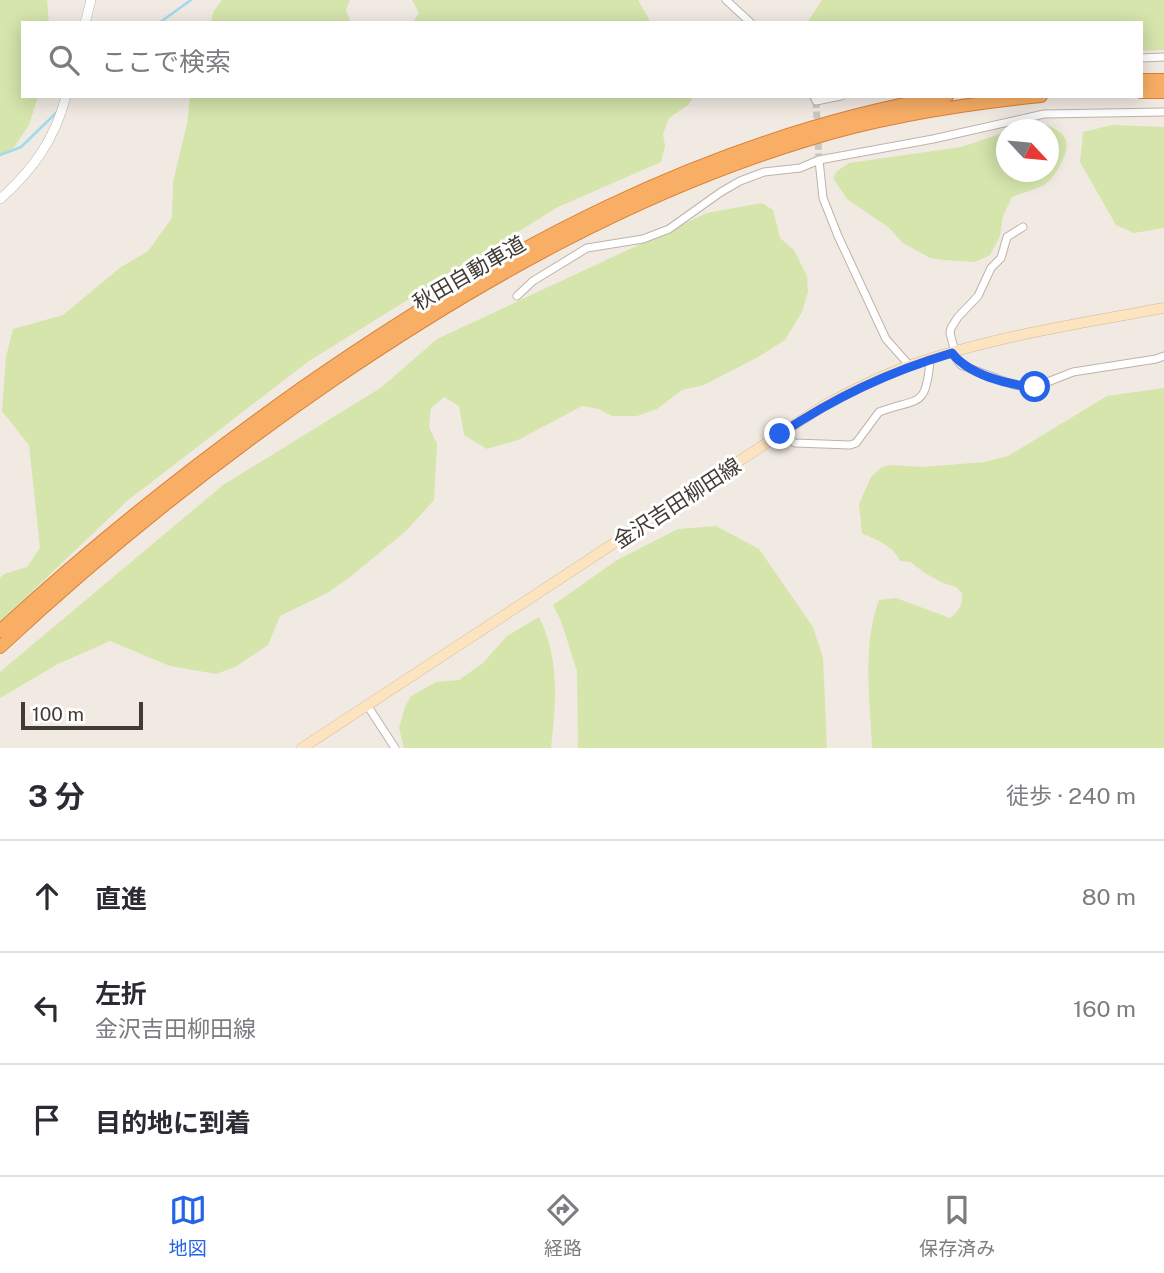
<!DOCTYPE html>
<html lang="ja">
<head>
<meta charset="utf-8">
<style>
  :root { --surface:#fff; --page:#f7f7f7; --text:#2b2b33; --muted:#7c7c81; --line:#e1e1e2; --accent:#2563eb }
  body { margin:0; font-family:"Public Sans","Noto Sans JP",sans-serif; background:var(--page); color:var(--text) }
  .compass { position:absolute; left:996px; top:119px; width:63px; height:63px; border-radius:50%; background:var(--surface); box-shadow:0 4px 18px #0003; rotate:116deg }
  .scale { position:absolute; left:21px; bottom:18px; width:122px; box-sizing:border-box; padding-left:7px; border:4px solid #423a33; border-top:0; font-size:19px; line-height:24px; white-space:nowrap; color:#423a33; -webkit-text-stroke:5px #fff; paint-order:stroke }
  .stop { position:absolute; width:21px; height:21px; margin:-16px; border:5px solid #2563eb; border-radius:50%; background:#fff }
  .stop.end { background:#2563eb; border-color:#fff; box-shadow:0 2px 7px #0008 }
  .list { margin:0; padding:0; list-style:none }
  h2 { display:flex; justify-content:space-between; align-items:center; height:91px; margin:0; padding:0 28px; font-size:30px }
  h2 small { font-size:23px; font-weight:400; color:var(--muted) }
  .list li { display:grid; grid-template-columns:46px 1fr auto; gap:21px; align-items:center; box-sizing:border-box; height:112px; padding:0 28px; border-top:2px solid var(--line) }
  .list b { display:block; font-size:26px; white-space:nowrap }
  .list p { margin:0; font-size:23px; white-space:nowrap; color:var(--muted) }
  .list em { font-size:23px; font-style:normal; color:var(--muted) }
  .icon { flex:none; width:38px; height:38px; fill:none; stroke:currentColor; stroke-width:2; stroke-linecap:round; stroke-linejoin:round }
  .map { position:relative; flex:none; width:1164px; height:748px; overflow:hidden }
  .search { position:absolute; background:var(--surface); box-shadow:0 4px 18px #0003; left:21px; right:21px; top:21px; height:77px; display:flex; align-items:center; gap:18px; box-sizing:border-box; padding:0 24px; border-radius:0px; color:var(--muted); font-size:26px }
  .sheet { height:427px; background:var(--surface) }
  nav { display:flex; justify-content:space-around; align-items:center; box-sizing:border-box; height:98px; border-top:2px solid var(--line); background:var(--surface); font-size:19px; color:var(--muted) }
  nav a { display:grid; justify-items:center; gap:4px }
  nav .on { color:var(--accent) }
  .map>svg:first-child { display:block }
  .green { fill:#d5e5ac }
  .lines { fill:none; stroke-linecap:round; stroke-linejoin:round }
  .stream { stroke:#9fdbed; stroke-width:2.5 }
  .minor-tunnel { stroke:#cec7c0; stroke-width:7; stroke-dasharray:7 3.5; stroke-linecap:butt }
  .minor-casing { stroke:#bfb3a9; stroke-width:9 }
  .tertiary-casing { stroke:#bfb3a9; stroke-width:10 }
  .secondary-casing { stroke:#d3b895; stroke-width:11 }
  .motorway-casing { stroke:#d87f36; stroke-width:14 }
  .minor { stroke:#fff; stroke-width:7 }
  .tertiary { stroke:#fff; stroke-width:9 }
  .secondary { stroke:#fde4c1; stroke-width:10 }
  .motorway { stroke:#f9ae65; stroke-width:12 }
  .route { stroke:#2563eb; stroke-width:9 }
  .labels { text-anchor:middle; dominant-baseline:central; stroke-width:6; stroke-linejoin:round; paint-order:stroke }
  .street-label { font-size:21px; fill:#423a33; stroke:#fff }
</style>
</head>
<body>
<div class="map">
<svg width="1164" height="748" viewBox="0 0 1164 748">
  <rect width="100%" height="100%" fill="#f1eae3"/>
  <path class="green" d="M0,0h47l2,23h-26v73h15l-9,29 -19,28 -10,2z
    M222,0h128l-4,10 5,13h-140l2,-11z
    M412,0h226l13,23h-239l7,-10z
    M822,0h342v50l-23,1v-28h-334z
    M190,96h504l-6,9 -19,13 -6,16 2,12 -4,16 -103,45 -249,154 -182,140 -127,121v-44l4,-4 23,-7 13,-19 -11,-103 -27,-34 4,-54 7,-28 50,-14 58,-48 27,-16 24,-33 1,-36 14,-58z
    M1041,123c23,8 33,17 20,40 -3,7 -8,14 -13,19 -10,8 -25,10 -36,15l-9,19 -3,20 -10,19 -15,7 -31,-2 -14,-2 -27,-15 -15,-16 -41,-28 -14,-21 4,-7 12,-8 112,-16 45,-15v40h42v-42l-35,-1 17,-5z
    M1112,125l52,2v101l-30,5 -18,-8 -36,-63 3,-30z
    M762,203l11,7 7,28 14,12 13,26 1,16 -6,20 -17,28 -27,17 -54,28 -22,5 -25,19 -20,7h-25l-13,-7 -17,-3 -64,34 -31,9 -23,-14 -5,-29 -15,-9 -13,11 -2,19 8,17 -3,56 -28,31 -56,46 -21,15 -49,24 -12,29 -33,22 -19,7 -46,-8 -60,-25 -52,23 -58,34v-26l223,-187 159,-98 55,-48 270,-126z
    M1164,388v360h-292c-2,-48 -10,-102 7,-148l17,-2 54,20c9,-7 13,-13 12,-25l-6,-6 -13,-4 -20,-11 -12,-10 -11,-1c-6,-14 -23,-22 -38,-27l-3,-30 12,-27 11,-10 10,-2 30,2 63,-5 23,-6 99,-60z
    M716,526l43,23 54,78 10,31 4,90h-249l-1,-77 -16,-50 -8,-16 64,-45 61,-31z
    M539,617c21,42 17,86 12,131h-147l-5,-20 6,-21 6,-11 25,-14 23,-2 24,-17 24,-27z"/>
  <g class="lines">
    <path class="stream" d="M159,23l32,-23
      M0,155l21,-8 35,-34"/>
    <path class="minor-tunnel" d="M816,101l3,59"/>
    <defs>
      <path id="minor" d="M726,0l25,23
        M1141,58l23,-1
        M814,96l2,5 25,-5
        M819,160l4,38 15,38 48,103 24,27
        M517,296l16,-15 54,-33 56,-9 26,-10 52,-37 19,-11 24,-9 36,-4 19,-8 114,-21 111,-25 120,-2
        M955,352l-5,-19 1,-5 7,-11 20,-21 13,-28 10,-10 6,-21 16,-10
        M952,353l9,12 53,20 21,2 38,-15 83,-13 8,-3
        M780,434l15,9 55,2 6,-2 23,-31c39,-15 47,-2 51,-52
        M367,705l28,43"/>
      <path id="tertiary" d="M85,23l6,-23
        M0,199c33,-29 55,-60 66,-103"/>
      <path id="secondary" d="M302,748l521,-342c28,-15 57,-30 88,-41 80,-28 170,-42 253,-57"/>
      <path id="motorway" d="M1141,80h23
        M1141,92h23
        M0,631c95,-88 196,-168 302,-243 196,-137 407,-251 645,-292
        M0,647c104,-97 215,-186 333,-267 148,-101 306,-189 477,-241 75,-23 153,-35 231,-43"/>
    </defs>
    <use href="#minor" class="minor-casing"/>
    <use href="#tertiary" class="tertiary-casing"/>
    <use href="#secondary" class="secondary-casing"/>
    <use href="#motorway" class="motorway-casing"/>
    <use href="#minor" class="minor"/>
    <use href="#tertiary" class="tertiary"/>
    <use href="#secondary" class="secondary"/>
    <use href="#motorway" class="motorway"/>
  </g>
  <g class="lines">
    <path class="route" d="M780,434c56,-37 108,-62 172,-81 17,22 56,32 83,34"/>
  </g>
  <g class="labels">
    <g class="street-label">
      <text transform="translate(469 273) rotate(-30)">秋田自動車道</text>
      <text transform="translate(677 503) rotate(-33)">金沢吉田柳田線</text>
    </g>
  </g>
</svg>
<svg class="compass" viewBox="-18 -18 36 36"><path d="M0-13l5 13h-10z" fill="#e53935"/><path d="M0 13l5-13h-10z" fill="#7c7c81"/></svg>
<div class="scale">100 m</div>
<div class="stop" style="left:1035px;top:387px"></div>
<div class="stop end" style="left:780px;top:434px"></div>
<div class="search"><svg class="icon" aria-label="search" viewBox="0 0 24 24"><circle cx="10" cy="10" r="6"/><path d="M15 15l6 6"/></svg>ここで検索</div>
</div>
<section class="sheet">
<h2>3 分<small>徒歩 · 240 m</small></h2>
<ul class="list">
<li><svg class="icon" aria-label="ahead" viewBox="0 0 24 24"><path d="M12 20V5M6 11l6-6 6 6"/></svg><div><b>直進</b></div><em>80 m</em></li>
<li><svg class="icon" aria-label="left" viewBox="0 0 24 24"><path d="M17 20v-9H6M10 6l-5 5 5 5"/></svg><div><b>左折</b><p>金沢吉田柳田線</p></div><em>160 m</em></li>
<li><svg class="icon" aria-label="arrive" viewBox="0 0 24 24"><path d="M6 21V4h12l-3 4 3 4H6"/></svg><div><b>目的地に到着</b></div></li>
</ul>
</section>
<nav>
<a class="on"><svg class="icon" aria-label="map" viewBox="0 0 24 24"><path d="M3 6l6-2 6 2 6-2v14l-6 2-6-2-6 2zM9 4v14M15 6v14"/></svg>地図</a>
<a><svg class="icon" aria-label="directions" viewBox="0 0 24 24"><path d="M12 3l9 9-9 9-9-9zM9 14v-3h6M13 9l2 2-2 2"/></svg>経路</a>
<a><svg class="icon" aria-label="saved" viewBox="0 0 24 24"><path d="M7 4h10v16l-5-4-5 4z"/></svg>保存済み</a>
</nav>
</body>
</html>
